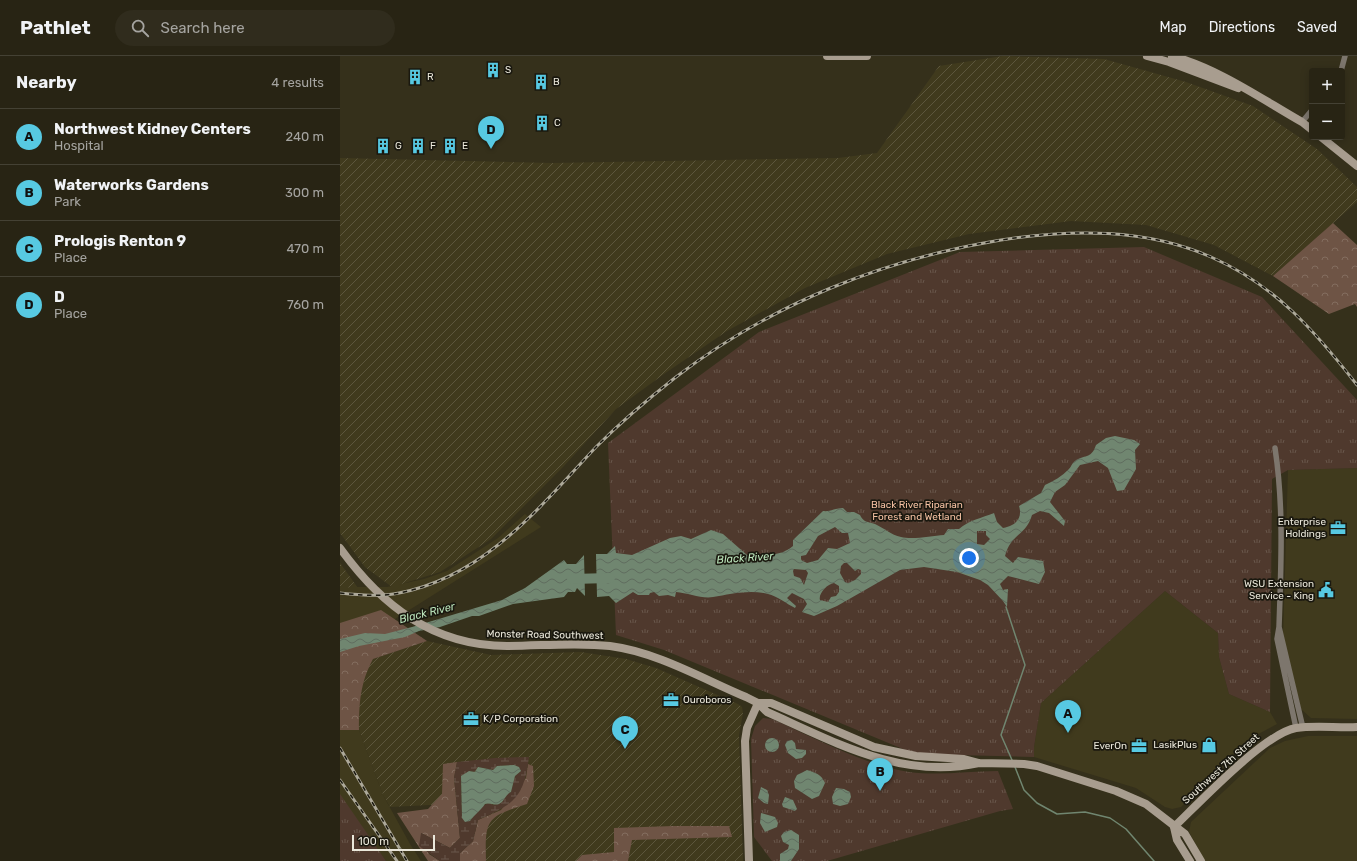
<!DOCTYPE html>
<html lang="en">
<head>
<meta charset="utf-8">
<style>
  :root { --surface:#282414; --page:#302c1d; --text:#f1f3f6; --muted:#a5a4a0; --line:#444134; --accent:#57c9e2 }
  body { margin:0; font-family:Rubik,sans-serif; background:var(--page); color:var(--text) }
  .controls { position:absolute; right:12px; top:12px; display:grid; overflow:hidden; border-radius:4px; box-shadow:0 2px 10px #0003 }
  .controls button { width:36px; height:36px; display:grid; place-items:center; padding:0; border:0; border-bottom:1px solid var(--line); background:var(--surface); color:var(--text); font:20px sans-serif }
  .scale { position:absolute; left:12px; bottom:10px; width:83px; box-sizing:border-box; padding-left:4px; border:2px solid #ebe8db; border-top:0; font-size:11px; line-height:14px; white-space:nowrap; color:#ebe8db; -webkit-text-stroke:3px #1a180f; paint-order:stroke }
  .you { position:absolute; left:629px; top:502px; width:14px; height:14px; margin:-10px; border:3px solid #fff; border-radius:50%; background:#1a73e8; box-shadow:0 0 0 6px #1a73e833 }
  .badge { display:grid; place-items:center; width:26px; height:26px; border-radius:50%; background:var(--accent); color:#111; font-size:13px; font-weight:700 }
  .pin { position:absolute; translate:-50% -33px; filter:drop-shadow(0 1px 2px #0008) }
  .pin::after { content:''; position:absolute; top:21px; width:14px; height:12px; background:inherit; clip-path:polygon(0 0,100% 0,50% 100%) }
  .list { margin:0; padding:0; list-style:none }
  h2 { display:flex; justify-content:space-between; align-items:center; height:52px; margin:0; padding:0 16px; font-size:17px }
  h2 small { font-size:13px; font-weight:400; color:var(--muted) }
  .list li { display:grid; grid-template-columns:26px 1fr auto; gap:12px; align-items:center; box-sizing:border-box; height:56px; padding:0 16px; border-top:1px solid var(--line) }
  .list b { display:block; font-size:15px; white-space:nowrap }
  .list p { margin:0; font-size:13px; white-space:nowrap; color:var(--muted) }
  .list em { font-size:13px; font-style:normal; color:var(--muted) }
  .icon { flex:none; width:22px; height:22px; fill:none; stroke:currentColor; stroke-width:2; stroke-linecap:round; stroke-linejoin:round }
  .map { position:relative; flex:none; width:1017px; height:805px; overflow:hidden }
  header { display:flex; align-items:center; gap:24px; box-sizing:border-box; height:56px; padding:0 20px; background:var(--surface); border-bottom:1px solid var(--line) }
  header strong { font-size:19px }
  nav { display:flex; gap:22px; margin-inline-start:auto; font-size:14px }
  .search { width:280px; height:36px; background:var(--page); display:flex; align-items:center; gap:10px; box-sizing:border-box; padding:0 14px; border-radius:22px; color:var(--muted); font-size:15px }
  main { display:flex }
  aside { flex:1; background:var(--surface) }
  .map>svg:first-child { display:block }
  .built { fill:#403a1d }
  .industrial { fill:url(#industrial-furrows) }
  .forest { fill:url(#forest-crowns) }
  .wetland { fill:url(#wetland-marsh); fill-rule:evenodd }
  .park { fill:url(#park-tufts) }
  .water { fill:url(#water-waves); fill-rule:evenodd }
  .lines { fill:none; stroke-linecap:round; stroke-linejoin:round }
  .stream { stroke:#708670; stroke-width:1.5 }
  .river { stroke:#708670; stroke-width:10 }
  .street { stroke:#7d766d; stroke-width:5.5 }
  .secondary { stroke:#a89d8f; stroke-width:8 }
  .rail-casing { stroke:#ada99a; stroke-width:3 }
  .rail { stroke:#1a180f; stroke-width:1.5; stroke-dasharray:4.5; stroke-linecap:butt }
  .labels { text-anchor:middle; dominant-baseline:central; stroke-width:3.5; stroke-linejoin:round; paint-order:stroke }
  .poi-label { font-size:10px; fill:#ebe8db; stroke:#1a180f; text-anchor:start }
  .park-label { font-size:10px; fill:#f4c0a2; stroke:#1a180f }
  .street-label { font-size:10px; fill:#ebe8db; stroke:#1a180f }
  .water-label { font-size:11px; font-style:italic; fill:#bce6bc; stroke:#1a180f }
</style>
</head>
<body>
<header>
<strong>Pathlet</strong>
<div class="search"><svg class="icon" aria-label="search" viewBox="0 0 24 24"><circle cx="10" cy="10" r="6"/><path d="M15 15l6 6"/></svg>Search here</div>
<nav><a>Map</a><a>Directions</a><a>Saved</a></nav>
</header>
<main>
<aside>
<h2>Nearby<small>4 results</small></h2>
<ul class="list">
<li><span class="badge">A</span><div><b>Northwest Kidney Centers</b><p>Hospital</p></div><em>240 m</em></li>
<li><span class="badge">B</span><div><b>Waterworks Gardens</b><p>Park</p></div><em>300 m</em></li>
<li><span class="badge">C</span><div><b>Prologis Renton 9</b><p>Place</p></div><em>470 m</em></li>
<li><span class="badge">D</span><div><b>D</b><p>Place</p></div><em>760 m</em></li>
</ul>
</aside>
<div class="map">
<svg width="1017" height="805" viewBox="0 0 1017 805">
  <defs>
    <pattern id="industrial-furrows" width="10" height="10" patternUnits="userSpaceOnUse"><rect width="10" height="10" fill="#403a1d"/><path d="M-1 1l2-2M0 10L10 0M9 11l2-2" fill="none" stroke="#5c563d"/></pattern>
    <pattern id="forest-crowns" width="20" height="18" patternUnits="userSpaceOnUse"><rect width="20" height="18" fill="#6e5445"/><path d="M2 6a3 3 0 1 1 6 0M12 15a3 3 0 1 1 6 0" fill="none" stroke="#836d5f"/></pattern>
    <pattern id="wetland-marsh" width="20" height="14" patternUnits="userSpaceOnUse"><rect width="20" height="14" fill="#4f392d"/><path d="M1 5h8M5 5V1M11 12h8M15 12V8" fill="none" stroke="#68564b"/></pattern>
    <pattern id="park-tufts" width="24" height="20" patternUnits="userSpaceOnUse"><rect width="24" height="20" fill="#4f392d"/><path d="M3 7l-1-3M5 7V3M7 7l1-3M15 17l-1-3M17 17v-4M19 17l1-3" fill="none" stroke="#68564b"/></pattern>
    <pattern id="water-waves" width="16" height="10" patternUnits="userSpaceOnUse"><rect width="16" height="10" fill="#708670"/><path d="M0 5q4-4 8 0t8 0" fill="none" stroke="#5f6c5e"/></pattern>
  </defs>
  <rect width="100%" height="100%" fill="#35301b"/>
  <path class="built" d="M1017,412v251l-46,-1 -10,-9 -18,-71 5,-168z
    M185,458l16,13 -146,92 -27,49 -9,62 24,65 27,49 11,17h-35l-46,-63v-211h47l37,-8 23,-8 51,-33z
    M825,535l53,42 1,24 10,37 41,18 7,12 -28,15 -68,68 -9,2 -7,-2 -29,-19 -102,-31v-10l7,-44z
    M968,680h49v125h-152l-16,-29 2,-10 79,-74 15,-7z"/>
  <path class="industrial" d="M663,0l101,3 82,23 67,24 64,43 40,38v15l-84,74 -59,-31 -68,-20 -75,-4 -102,13 -82,20 -82,34 -78,43 -63,43 -48,35 -53,58 -72,72 -51,33 -48,15 -27,-20 -25,-34v-375l212,5 286,-5 39,-5 62,-87z
    M0,507l18,25 -18,-1z
    M87,585l64,14 90,-3 45,7 30,9 82,36 4,3 1,6 -4,22 4,126h-257l-1,-30 -36,-27 -59,3 -7,-12 -24,-65 -1,-30 10,-32 5,-9z"/>
  <path class="forest" d="M993,167l24,22v62l-2,-3 -26,10 -56,-38z
    M41,554l46,31 -54,18c-13,24 -14,45 -14,71h-19v-107z
    M117,706l-3,16 6,60 -10,10 -29,-15 8,21 11,7h-12l-31,-48 31,-4 14,-15 1,-30z
    M188,708l5,2 1,20 -7,18c-41,13 -42,15 -41,57h-26v-8l13,-12 5,-21 23,-10 25,-32z
    M334,770h55l3,11 -100,3 -4,21h-52l6,-6 32,-3v-24z"/>
  <path class="wetland" d="M189,701c-5,40 -14,47 -51,63l-5,21 -13,12v8h-20l-21,-15 2,-13 29,15 10,-10 -6,-60 3,-16 38,-4zM172,709l5,1 3,6 -5,4 -4,16 -5,2 -4,8 -9,3 -4,-2c-7,2 -14,10 -18,17l-9,-2 -1,-42 10,-5 3,1 4,-5 15,3 4,-4z"/>
  <path class="park" d="M804,191l118,50 95,103v68l-69,2 -16,9 -2,233 -41,-18 -10,-37 -1,-24 -53,-42 -124,112 -7,44v10l-119,-3 -251,-104 -48,-15 -8,-192 151,-111 201,-80z
    M423,662l9,1c41,18 94,47 137,53 29,4 60,-1 89,-1l15,38 -13,2 -173,50h-55l-18,-24 -3,-98 4,-13z
    M0,738l46,67h-46z"/>
  <path class="water" d="M775,380l19,4 6,4 -5,6 1,19 -12,21 -7,1 -9,-23 -10,-7 -18,4 -15,20 -10,7 -5,10 15,19 -1,5 -15,-13 -9,-2 -8,4c-6,21 -21,18 -27,41l8,7 5,-6 25,4 2,11 -6,12 -31,-8 -8,8 3,6 5,-1 -1,18 -4,-6 -15,-16 -8,-5 -23,-8 -33,-5 -24,3 -63,36 -23,10 -12,-4 5,-8 -3,-5 -12,-6 -5,5 9,8 -1,2c-8,-4 -18,-12 -27,-14 -18,-5 -38,0 -55,3 -11,2 -25,-4 -37,-5l-1,5 -7,-2 -9,1 -5,-4 -4,1 -1,2h-11l-5,-3 -17,11 -7,-7 -12,1 -1,-43h11l8,-8 1,7 16,2 38,-17 11,-2 10,3 20,-9 12,4 24,21c15,0 34,2 46,-9v-6l30,-29c7,1 12,-3 20,-3l4,4h7l6,3c3,7 8,7 15,9 9,4 16,11 26,13 11,3 31,-1 43,-2l4,-6h11c10,-9 23,-11 35,-16l3,9 6,6c12,-2 20,-9 16,-22l22,-13 4,-8c9,-4 17,-9 24,-16 2,-2 3,-6 6,-8 9,-7 16,-1 21,-16l10,-7zM495,471l7,6h6l2,10 -13,6 -9,-1 -10,12 -11,3 -6,-3v-4l5,-1 12,-19zM637,475h9v4l4,4 -6,6 -7,-1zM504,507h3l8,8 3,-2 3,1v4l-6,6 -7,3 -3,-1 -5,-9 1,-7zM454,513l12,1 2,3 -4,12 -4,-7 -6,-2 -1,-5zM494,527l5,3v6l-3,4 -5,1 -3,5 -8,-2c-2,-6 7,-16 14,-17z
    M244,499l1,41 -8,-8 -2,4h-7l-4,5 -51,7 -34,12h-7l-32,11 -21,4 -14,6 -46,9 -19,6v-13l25,-6 20,1 27,-7 90,-27 23,-12 39,-28 3,4h9z
    M425 689a7 7 0 1 1 14 0a7 7 0 1 1-14 0Z
    M452,684l3,3 1,6 10,1v4l-4,4 -6,1 -8,-6 -3,-8 2,-4z
    M174,709l5,2 2,4 -6,5 -4,16c-6,3 -6,9 -12,12 -5,2 -9,-2 -14,0 -4,6 -10,10 -15,17l-5,1 -3,-4 -1,-42 8,-5 6,1 3,-5 15,3 4,-4z
    M467,714c9,3 14,4 18,13l-6,13 -7,3 -17,-11 -1,-7 3,-6z
    M421,731l6,3 2,5 -1,9 -4,-1 -6,-5z
    M496,732l8,1 6,3 1,5 -3,7 -8,2 -7,-2 -1,-7z
    M445,741l8,3 4,9 -2,2 -12,-4 -1,-3z
    M421,757l14,4 3,6 -1,4 -12,5 -5,-9z
    M451,774l8,5v14l-8,12h-11v-7l8,-5 1,-4 -6,-3 -2,-6 3,-4z"/>
  <g class="lines">
    <path class="stream" d="M666,551l19,58 -24,70 11,25
      M675,711l9,23 13,13 20,11 28,-2 25,6 16,11 28,32"/>
    <path class="river" d="M232,523l38,-1"/>
    <path class="street" d="M1001,15l4,-15
      M962,66l10,-12
      M935,392c9,59 6,119 4,179l-2,12 19,89
      M939,571l24,101"/>
    <path class="secondary" d="M487,0h40
      M807,0l22,6 69,26
      M832,0c47,13 88,42 130,66l10,8
      M981,81l36,29
      M0,492c41,57 93,98 167,98 34,0 69,-4 103,0 47,6 93,33 136,51l12,6 9,9c68,30 134,68 212,51
      M418,647h13l103,44 42,9 48,3 15,4 45,1 13,2 79,25 30,13 39,30 16,27
      M834,771c25,-24 91,-94 122,-99 18,-3 42,0 61,-1
      M834,771l3,13 13,21
      M409,805l-4,-120 2,-13 11,-25"/>
    <defs>
      <path id="rail" d="M0,537c20,2 40,4 59,0 85,-16 141,-86 197,-146 25,-25 52,-48 80,-70 95,-73 208,-118 325,-137 71,-11 144,-12 210,17 64,28 104,74 146,128
        M0,692l67,113
        M0,724l57,81"/>
    </defs>
    <use href="#rail" class="rail-casing"/>
    <use href="#rail" class="rail"/>
  </g>
  <defs>
    <symbol id="building-bare" viewBox="-9 -9 18 18"><path d="M-4-6H4V6H1V3H-1V6H-4ZM-2.5-4.3h1.7v1.8h-1.7ZM.8-4.3h1.7v1.8H.8ZM-2.5-1h1.7V.8h-1.7ZM.8-1h1.7V.8H.8Z" fill="#57c9e2" stroke="#1a180f" stroke-width="2.5" paint-order="stroke"/></symbol>
    <symbol id="office-bare" viewBox="-9 -9 18 18"><path d="M-6-3h4V-5.5h4V-3h4V5H-6ZM-1-4.5V-3h2v-1.5ZM-6 0V1H6V0Z" fill="#57c9e2" stroke="#1a180f" stroke-width="2.5" paint-order="stroke"/></symbol>
    <symbol id="civic-bare" viewBox="-9 -9 18 18"><path d="M-.6-6.5H3V-4.5H.6V-3L4-1V1h2V6H-6V1h2V-1L-.6-3ZM-1.2 2.5V6h2.4V2.5Z" fill="#57c9e2" stroke="#1a180f" stroke-width="2.5" paint-order="stroke"/></symbol>
    <symbol id="shop-bare" viewBox="-9 -9 18 18"><path d="M-5-2.5h2.3a2.7 3.5 0 0 1 5.4 0H5L5.5 6h-11ZM-1.5-2.5h3a1.5 2.3 0 0 0-3 0Z" fill="#57c9e2" stroke="#1a180f" stroke-width="2.5" paint-order="stroke"/></symbol>
  </defs>
  <g fill-rule="evenodd">
    <use href="#building-bare" x="142" y="3" width="22" height="22"/>
    <use href="#building-bare" x="64" y="10" width="22" height="22"/>
    <use href="#building-bare" x="190" y="15" width="22" height="22"/>
    <use href="#building-bare" x="191" y="56" width="22" height="22"/>
    <use href="#building-bare" x="32" y="79" width="22" height="22"/>
    <use href="#building-bare" x="67" y="79" width="22" height="22"/>
    <use href="#building-bare" x="99" y="79" width="22" height="22"/>
    <use href="#office-bare" x="987" y="461" width="22" height="22"/>
    <use href="#civic-bare" x="975" y="523" width="22" height="22"/>
    <use href="#office-bare" x="320" y="633" width="22" height="22"/>
    <use href="#office-bare" x="120" y="652" width="22" height="22"/>
    <use href="#shop-bare" x="858" y="678" width="22" height="22"/>
    <use href="#office-bare" x="788" y="679" width="22" height="22"/>
  </g>
  <g class="labels">
    <g class="poi-label">
      <text x="165" y="14">S</text>
      <text x="87" y="21">R</text>
      <text x="213" y="26">B</text>
      <text x="214" y="67">C</text>
      <text x="55" y="90">G</text>
      <text x="90" y="90">F</text>
      <text x="122" y="90">E</text>
      <text x="986" y="466" text-anchor="end">Enterprise<tspan x="986" dy="12">Holdings</tspan></text>
      <text x="974" y="528" text-anchor="end">WSU Extension<tspan x="974" dy="12">Service - King</tspan></text>
      <text x="343" y="644">Ouroboros</text>
      <text x="143" y="663">K/P Corporation</text>
      <text x="857" y="689" text-anchor="end">LasikPlus</text>
      <text x="787" y="690" text-anchor="end">EverOn</text>
    </g>
    <g class="park-label">
      <text x="577" y="449">Black River Riparian<tspan x="577" dy="12">Forest and Wetland</tspan></text>
    </g>
    <g class="street-label">
      <text transform="translate(205 579) rotate(1)">Monster Road Southwest</text>
      <text transform="translate(881 713) rotate(-42)">Southwest 7th Street</text>
    </g>
    <g class="water-label">
      <text transform="translate(405 502) rotate(-4)">Black River</text>
      <text transform="translate(87 557) rotate(-14)">Black River</text>
    </g>
  </g>
</svg>
<div class="controls">
<button>+</button>
<button>−</button>
</div>
<div class="scale">100 m</div>
<div class="you"></div>
<div class="pin badge" style="left:728px;top:677px">A</div>
<div class="pin badge" style="left:540px;top:735px">B</div>
<div class="pin badge" style="left:285px;top:693px">C</div>
<div class="pin badge" style="left:151px;top:93px">D</div>
</div>
</main>
</body>
</html>
